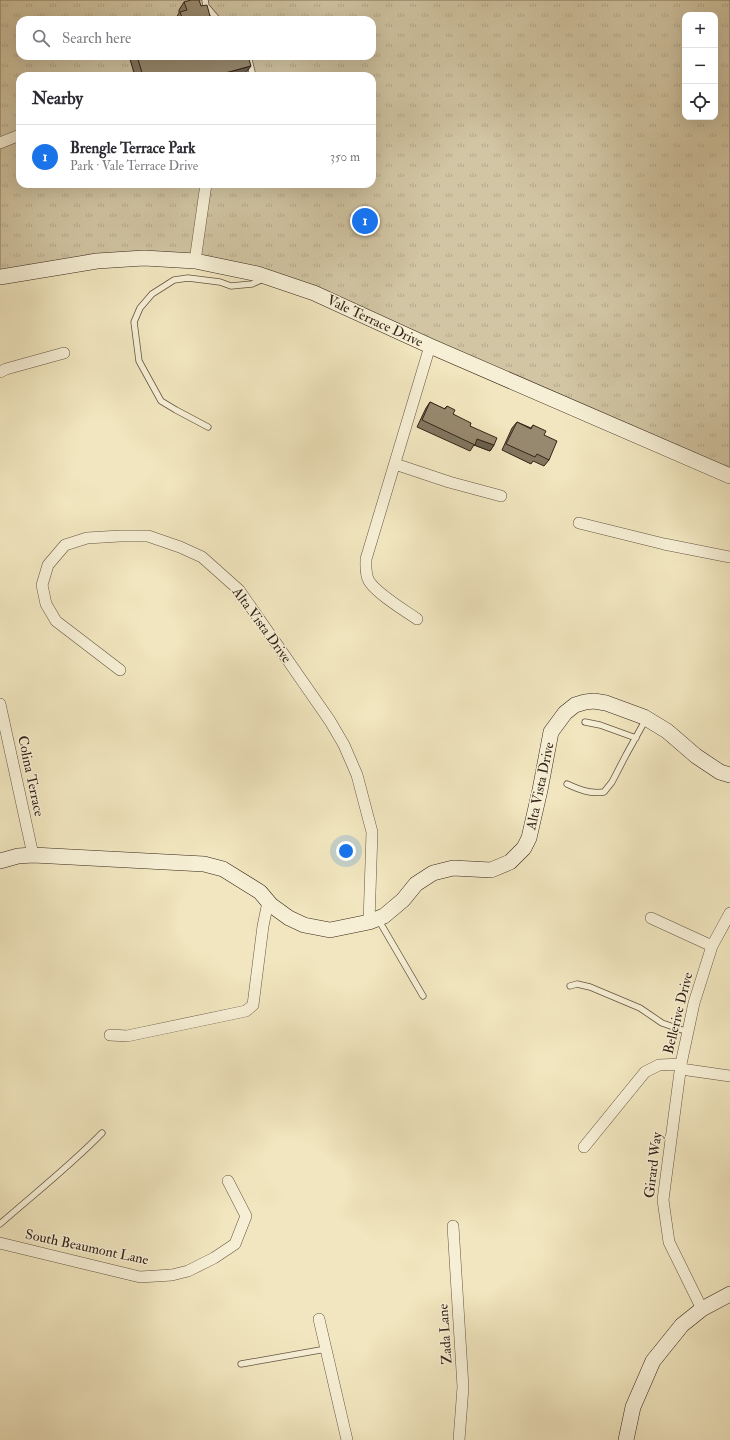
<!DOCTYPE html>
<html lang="en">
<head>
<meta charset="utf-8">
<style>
  :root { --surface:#fff; --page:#f7f7f7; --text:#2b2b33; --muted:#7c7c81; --line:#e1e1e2; --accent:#1a73e8 }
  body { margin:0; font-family:"IM FELL Double Pica",serif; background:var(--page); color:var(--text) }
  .controls { position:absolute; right:12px; top:12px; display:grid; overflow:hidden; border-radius:8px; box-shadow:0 4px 16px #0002 }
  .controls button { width:36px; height:36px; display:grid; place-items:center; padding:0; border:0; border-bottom:1px solid var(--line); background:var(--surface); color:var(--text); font:20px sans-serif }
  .you { position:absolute; left:346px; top:851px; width:14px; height:14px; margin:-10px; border:3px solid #fff; border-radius:50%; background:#1a73e8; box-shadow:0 0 0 6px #1a73e833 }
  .badge { display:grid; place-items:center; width:26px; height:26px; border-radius:50%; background:var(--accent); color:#fff; font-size:13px; font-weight:700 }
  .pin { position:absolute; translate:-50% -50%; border:2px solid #fff; box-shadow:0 1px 4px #0006 }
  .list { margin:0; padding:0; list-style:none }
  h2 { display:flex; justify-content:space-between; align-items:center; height:52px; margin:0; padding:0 16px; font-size:17px }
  h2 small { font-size:13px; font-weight:400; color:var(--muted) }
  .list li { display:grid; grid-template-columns:26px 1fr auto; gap:12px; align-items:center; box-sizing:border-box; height:64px; padding:0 16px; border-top:1px solid var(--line) }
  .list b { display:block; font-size:15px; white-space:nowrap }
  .list p { margin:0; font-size:13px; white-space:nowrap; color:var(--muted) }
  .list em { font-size:13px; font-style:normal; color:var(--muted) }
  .icon { flex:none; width:22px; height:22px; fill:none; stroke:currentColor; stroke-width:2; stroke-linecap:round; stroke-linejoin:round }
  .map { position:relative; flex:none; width:730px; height:1440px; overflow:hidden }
  .search { position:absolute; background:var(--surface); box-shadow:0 4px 16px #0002; left:16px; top:16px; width:360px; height:44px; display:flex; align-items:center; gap:10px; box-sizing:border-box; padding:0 14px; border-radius:12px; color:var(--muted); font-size:15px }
  .panel { position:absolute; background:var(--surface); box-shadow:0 4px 16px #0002; left:16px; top:72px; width:360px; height:116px; border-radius:12px }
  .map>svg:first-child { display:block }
  .park { fill:url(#park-tufts); stroke:#84745e; fill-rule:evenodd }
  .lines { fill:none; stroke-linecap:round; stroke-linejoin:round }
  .lane-casing { stroke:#655442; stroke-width:7 }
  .street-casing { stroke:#655442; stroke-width:12 }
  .secondary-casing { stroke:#362418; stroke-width:16 }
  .lane { stroke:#f6efd5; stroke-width:5.5 }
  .street { stroke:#f6efd5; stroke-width:11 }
  .secondary { stroke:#f6efd5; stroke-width:15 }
  .wall { fill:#82765f; stroke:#362418 }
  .shaded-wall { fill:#6a604e; stroke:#362418 }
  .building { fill:#97896f; stroke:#362418 }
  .labels { text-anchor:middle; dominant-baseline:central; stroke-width:3; stroke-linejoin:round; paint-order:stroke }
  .street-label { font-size:14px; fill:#362418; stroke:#f6efd5 }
</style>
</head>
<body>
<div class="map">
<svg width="730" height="1440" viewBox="0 0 730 1440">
  <defs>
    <pattern id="park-tufts" width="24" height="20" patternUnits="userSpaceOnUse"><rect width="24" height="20" fill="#d1c5a3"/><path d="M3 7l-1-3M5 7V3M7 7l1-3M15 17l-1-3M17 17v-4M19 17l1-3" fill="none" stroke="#b4a98c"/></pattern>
  </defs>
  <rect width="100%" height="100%" fill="#f1e6bf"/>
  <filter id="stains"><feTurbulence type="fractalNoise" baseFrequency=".005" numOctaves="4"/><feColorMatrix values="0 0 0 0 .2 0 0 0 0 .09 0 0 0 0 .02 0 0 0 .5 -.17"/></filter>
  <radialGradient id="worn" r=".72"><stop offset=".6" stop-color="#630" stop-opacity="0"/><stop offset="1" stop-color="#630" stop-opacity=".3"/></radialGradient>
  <path class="park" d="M0,0h730v476l-431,-189 -110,-27 -184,16 -5,-7zM685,15h30v102h-30zM20,20h352v36h-352zM20,76h352v108h-352z"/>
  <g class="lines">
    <defs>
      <path id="lane" d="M205,0l1,6 12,14
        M248,56l5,20
        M208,427l-32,-17 -15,-9 -22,-40 -5,-39 6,-14 12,-14 22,-14 14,-2 32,4 11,4 21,-2 11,-5
        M585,722l15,3 36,13
        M567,784c13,6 23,10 37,8l8,-10 14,-27 20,-36
        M378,919l45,77
        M570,986l7,-2 13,3 50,21 22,15 26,9
        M0,1224c34,-30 70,-58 102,-91
        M241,1364l85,-15"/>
      <path id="street" d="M0,143l20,-8
        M195,261l11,-77
        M0,372l6,-3 58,-16
        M395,464l54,18 52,14
        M579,523l85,21 66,13
        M417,619c-13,-9 -41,-26 -48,-38 -4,-7 -3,-15 -3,-22l64,-213
        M120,670l-64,-49 -10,-17 -4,-19 6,-20 17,-20 22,-7 33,-2h28l32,11 22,10 37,33 91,131 14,24 13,30 15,57 -3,90
        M0,704l33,151
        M651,918l61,28
        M110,1035l17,1 119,-25 7,-6 10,-79 5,-24
        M681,1069l49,7
        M584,1147l61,-75 14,-7 22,-1
        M453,1226l10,161 -4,53
        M0,1243l140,34 32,-2 16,-4 26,-13 21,-14 11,-28 -18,-35
        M702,1309l-33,-67 -6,-42 18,-136 13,-61 18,-57 18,-33
        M319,1319l28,121"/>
      <path id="secondary" d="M0,277l97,-16 47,-3 51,3 63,13 56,19 116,53 300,130
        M0,861l18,-5 15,-1 171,9 19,5 37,23 11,13 18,13 15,7 26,5 39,-8 15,-6 19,-16 13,-16 17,-11 20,-5 38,2 19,-8 14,-14 5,-10 11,-48 11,-58 14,-19 10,-8 10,-3 9,-1 12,2 38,14 23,14 29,25 24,16 10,3
        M626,1440l7,-33 20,-46 29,-36 20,-16 28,-15"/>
    </defs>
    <use href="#lane" class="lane-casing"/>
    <use href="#street" class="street-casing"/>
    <use href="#secondary" class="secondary-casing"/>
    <use href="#lane" class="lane"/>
    <use href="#street" class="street"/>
    <use href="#secondary" class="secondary"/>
  </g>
  <path class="wall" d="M184,2l17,4 10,14h-36l4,-7v-3z
    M129,56h119l-3,18 -6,2h-104z
    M430,402l14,7 3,-3 6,8 17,12 24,19 -4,6 -16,-6 -4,6 -53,-24 9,-19z
    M517,422l14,6 2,-3 11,10 5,25 -5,6 -11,-5 -2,3 -29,-14 10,-22z"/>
  <path class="shaded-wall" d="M251,66l-6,8 -6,2h-25z
    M172,73l-2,3h-9z
    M477,439l17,6 -4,6 -16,-6z"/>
  <path class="building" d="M191,0h8l2,6 6,-1 4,15h-28l-3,-8 7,-2 -3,-8z
    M137,56h111l3,10 -37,10h-41l-1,-3 -11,3h-18z
    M430,402l15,7 2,-3 8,4 -2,4 18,9 -1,3 27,12 -3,7 -17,-6 -2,6 -53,-25z
    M517,422l14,7 2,-4 13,6 -2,4 13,6 -8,19 -12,-6 -2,3 -29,-13z"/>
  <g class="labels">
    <g class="street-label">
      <text transform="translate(375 321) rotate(25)">Vale Terrace Drive</text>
      <text transform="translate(262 625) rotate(54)">Alta Vista Drive</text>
      <text transform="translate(31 776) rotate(78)">Colina Terrace</text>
      <text transform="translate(540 786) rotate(-78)">Alta Vista Drive</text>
      <text transform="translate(678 1013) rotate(-76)">Bellerive Drive</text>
      <text transform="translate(653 1165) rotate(-83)">Girard Way</text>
      <text transform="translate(87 1247) rotate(12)">South Beaumont Lane</text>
      <text transform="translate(445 1334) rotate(-94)">Zada Lane</text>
    </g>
  </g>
  <rect width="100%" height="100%" filter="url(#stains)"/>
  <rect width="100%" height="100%" fill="url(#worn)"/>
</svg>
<div class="controls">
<button>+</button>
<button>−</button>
<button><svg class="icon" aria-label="locate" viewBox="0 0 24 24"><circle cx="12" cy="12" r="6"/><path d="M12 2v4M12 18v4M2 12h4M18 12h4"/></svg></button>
</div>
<div class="you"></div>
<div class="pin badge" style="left:365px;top:221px">1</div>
<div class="search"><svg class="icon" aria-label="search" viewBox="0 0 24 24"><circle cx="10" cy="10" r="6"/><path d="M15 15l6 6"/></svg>Search here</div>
<section class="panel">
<h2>Nearby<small></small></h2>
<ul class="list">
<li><span class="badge">1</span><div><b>Brengle Terrace Park</b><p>Park · Vale Terrace Drive</p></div><em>350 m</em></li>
</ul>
</section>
</div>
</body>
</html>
